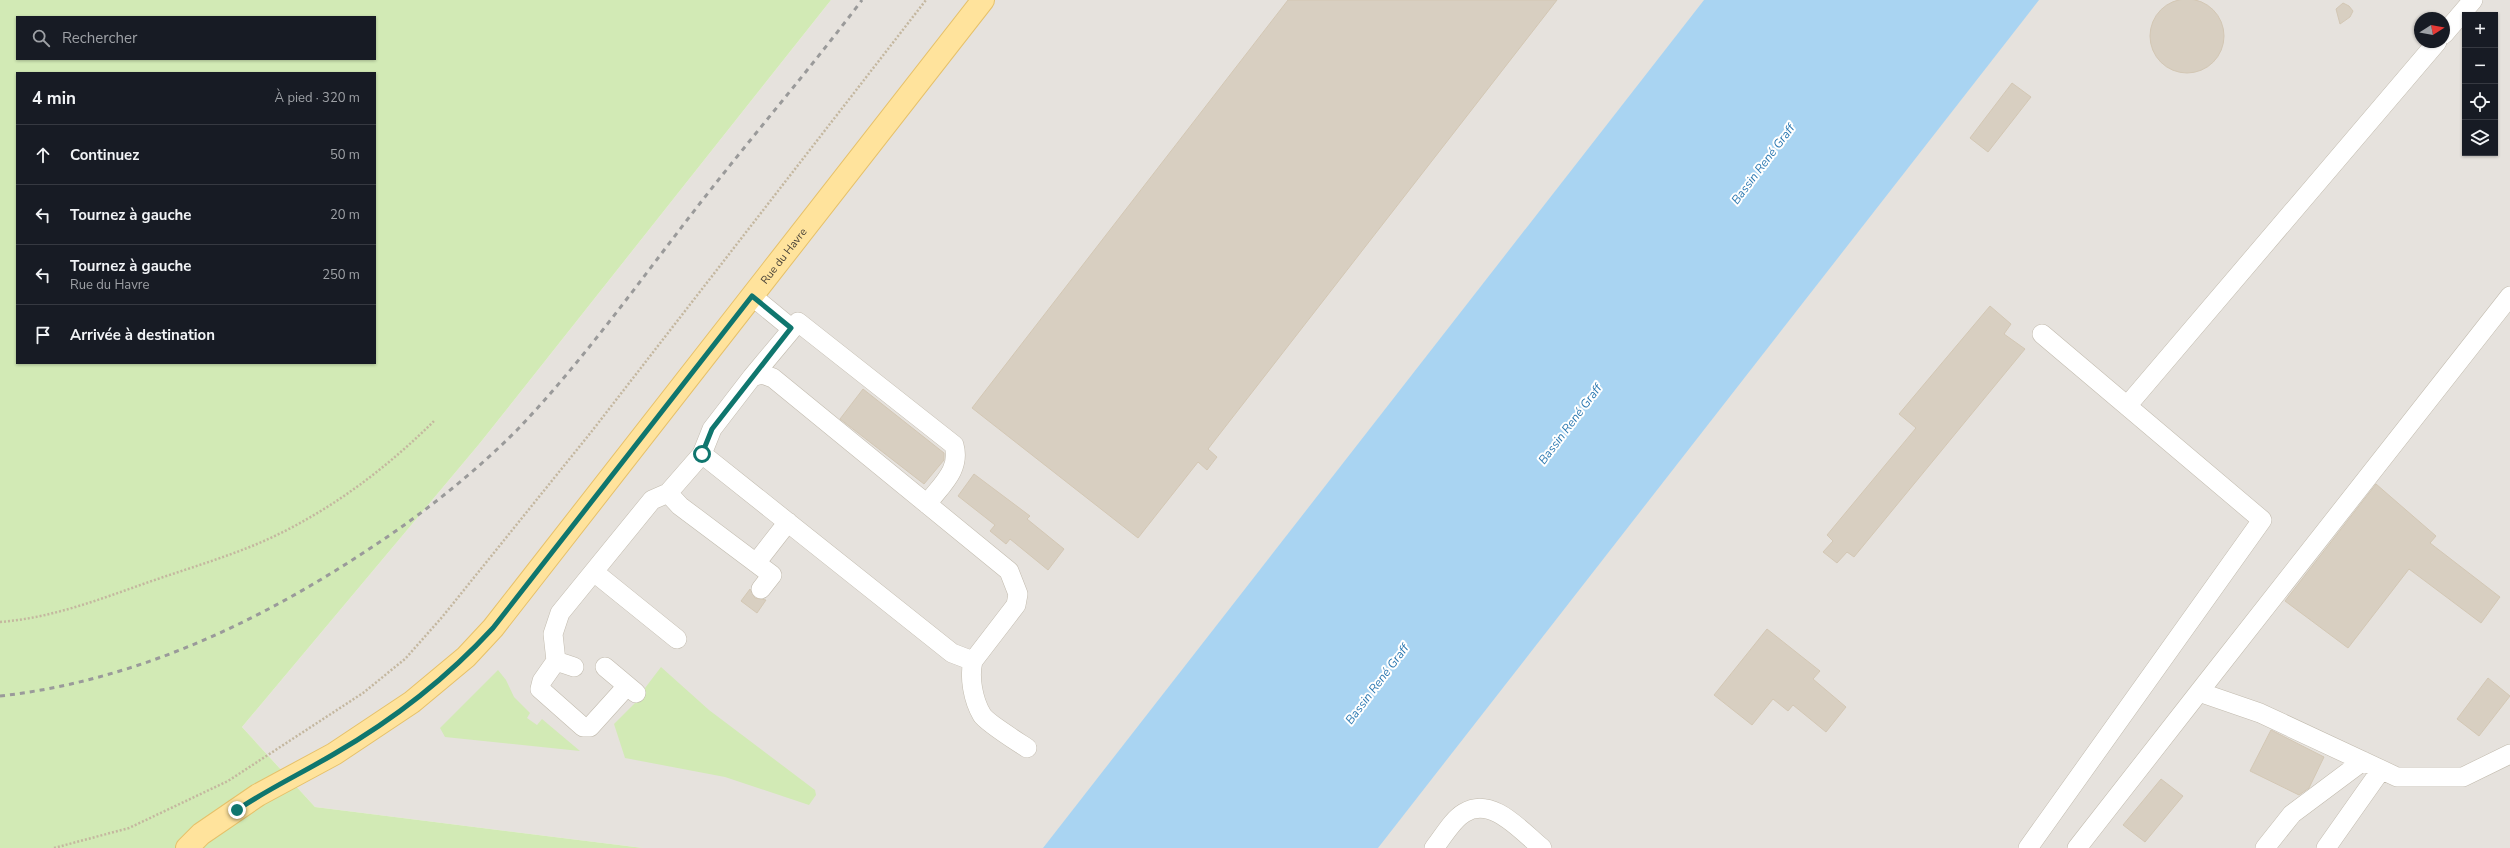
<!DOCTYPE html>
<html lang="fr">
<head>
<meta charset="utf-8">
<style>
  :root { --surface:#171b24; --page:#20242c; --text:#f1f3f6; --muted:#9ea1a6; --line:#363941 }
  body { margin:0; font-family:"Nunito Sans",sans-serif; background:var(--page); color:var(--text) }
  .controls { position:absolute; right:12px; top:12px; display:grid; overflow:hidden; border-radius:0px; box-shadow:0 1px 3px #0004 }
  .controls button { width:36px; height:36px; display:grid; place-items:center; padding:0; border:0; border-bottom:1px solid var(--line); background:var(--surface); color:var(--text); font:20px sans-serif }
  .compass { position:absolute; left:2414px; top:12px; width:36px; height:36px; border-radius:50%; background:var(--surface); box-shadow:0 1px 3px #0004; rotate:79deg }
  .stop { position:absolute; width:12px; height:12px; margin:-9px; border:3px solid #0f766e; border-radius:50%; background:#fff }
  .stop.end { background:#0f766e; border-color:#fff; box-shadow:0 1px 4px #0008 }
  .list { margin:0; padding:0; list-style:none }
  h2 { display:flex; justify-content:space-between; align-items:center; height:52px; margin:0; padding:0 16px; font-size:17px }
  h2 small { font-size:13px; font-weight:400; color:var(--muted) }
  .list li { display:grid; grid-template-columns:26px 1fr auto; gap:12px; align-items:center; box-sizing:border-box; height:60px; padding:0 16px; border-top:1px solid var(--line) }
  .list b { display:block; font-size:15px; white-space:nowrap }
  .list p { margin:0; font-size:13px; white-space:nowrap; color:var(--muted) }
  .list em { font-size:13px; font-style:normal; color:var(--muted) }
  .icon { flex:none; width:22px; height:22px; fill:none; stroke:currentColor; stroke-width:2; stroke-linecap:round; stroke-linejoin:round }
  .map { position:relative; flex:none; width:2510px; height:848px; overflow:hidden }
  .search { position:absolute; background:var(--surface); box-shadow:0 1px 3px #0004; left:16px; top:16px; width:360px; height:44px; display:flex; align-items:center; gap:10px; box-sizing:border-box; padding:0 14px; border-radius:0px; color:var(--muted); font-size:15px }
  .panel { position:absolute; background:var(--surface); box-shadow:0 1px 3px #0004; left:16px; top:72px; width:360px; height:292px; border-radius:0px }
  .map>svg:first-child { display:block }
  .industrial { fill:#e6e2dd; fill-rule:evenodd }
  .green { fill:#d2eab5; fill-rule:evenodd }
  .water { fill:#a9d4f2 }
  .building { fill:#d8cfc1; stroke:#d3c7b4 }
  .lines { fill:none; stroke-linecap:round; stroke-linejoin:round }
  .minor-casing { stroke:#c2bbae; stroke-width:20 }
  .major-casing { stroke:#e6c16a; stroke-width:24 }
  .path { stroke:#c4b79f; stroke-width:2.5; stroke-dasharray:2 2; stroke-linecap:butt }
  .minor { stroke:#fff; stroke-width:19 }
  .major { stroke:#ffe39c; stroke-width:22 }
  .rail { stroke:#9a9a9a; stroke-width:3; stroke-dasharray:5 5; stroke-linecap:butt }
  .route { stroke:#0f766e; stroke-width:5 }
  .labels { text-anchor:middle; dominant-baseline:central; stroke-width:4; stroke-linejoin:round; paint-order:stroke }
  .street-label { font-size:11px; fill:#4b4439; stroke:#fff }
  .water-label { font-size:12px; font-style:italic; fill:#2e7ab2; stroke:#fff }
</style>
</head>
<body>
<div class="map">
<svg width="2510" height="848" viewBox="0 0 2510 848">
  <rect width="100%" height="100%" fill="#f6f3ec"/>
  <path class="industrial" d="M831,0h1679v848h-1867l-328,-41 -73,-80 238,-284zM2465,15h30v138h-30zM2420,18h24v24h-24z"/>
  <path class="green" d="M0,0h831l-351,443 -238,284 73,80 328,41h-643zM17,17h358v42h-358zM17,73h358v290h-358z
    M661,667l48,43 106,80 1,5 -7,10 -84,-28 -100,-19 -11,-34 27,-27 1,-5z
    M498,670l8,10 8,17 16,16 -3,5 10,7 5,-6 38,32 -135,-14 -5,-9z"/>
  <path class="water" d="M1704,0h335l-661,848h-335z"/>
  <path class="building" d="M2150 36a37 37 0 1 1 74 0a37 37 0 1 1-74 0Z
    M1288,0h269l-349,449 9,8 -10,13 -9,-8 -60,76 -166,-130z
    M2343,3l6,3 4,5 -3,6 -10,7 -4,-15z
    M2012,83l19,14 -43,55 -18,-14z
    M1990,306l21,18 -7,10 21,15 -171,208 -7,-5 -10,11 -14,-11 10,-11 -6,-6 89,-107 -17,-14z
    M863,389l81,64v7l-20,24 -84,-65z
    M974,474l56,42 -3,3 37,30 -16,21 -38,-31 -4,5 -16,-13 5,-6 -37,-29z
    M2376,484l60,52 -6,7 70,54 -19,26 -72,-54 -61,79 -63,-47z
    M750,589l5,9 11,2 -9,13 -16,-12z
    M1767,629l53,42 -7,8 33,28 -20,25 -33,-27 -5,6 -15,-12 -21,26 -38,-30z
    M2488,678l22,18 -31,40 -22,-17z
    M2271,730l53,27 -15,31 -10,7 -49,-24z
    M2161,779l22,17 -38,46 -22,-17z"/>
  <g class="lines">
    <defs>
      <path id="minor" d="M2444,34l29,-34
        M752,296l39,32
        M752,377l46,-55 156,123c7,25 -13,40 -27,59
        M2127,406l310,-364
        M702,454l250,199 21,8
        M668,493l12,13 92,69 -11,14
        M756,563l32,-41
        M594,572l83,67
        M556,661l18,6
        M605,667l31,26
        M627,686l-37,41h-7l-43,-38 2,-8 14,-20 -3,-27 7,-21 92,-113 16,-7 34,-39 10,-25 40,-52 10,-3 11,4 236,193 9,23 -2,11 -43,56c-4,16 0,39 9,54 4,7 36,27 45,33
        M2199,692l311,-396
        M1434,848c9,-11 18,-28 30,-35 28,-18 58,19 78,35
        M2028,848l234,-328 -220,-186
        M2077,848l122,-156 61,21 137,64h66l47,-23
        M2265,848l27,-34 71,-53
        M2326,848l55,-78"/>
      <g id="major">
        <path id="s1" d="M187,848l14,-14 57,-39 76,-41 78,-52 54,-45 27,-29 490,-628"/>
      </g>
    </defs>
    <use href="#minor" class="minor-casing"/>
    <use href="#major" class="major-casing"/>
    <path class="path" d="M0,622c51,-4 98,-22 146,-39 37,-13 75,-24 111,-39 66,-28 127,-73 178,-124
      M54,848l75,-20 99,-47 135,-88 42,-34 38,-43 149,-185 334,-431"/>
    <use href="#minor" class="minor"/>
    <use href="#major" class="major"/>
    <path class="rail" d="M0,696c125,-14 240,-65 346,-132 62,-39 119,-82 171,-134 67,-70 124,-151 184,-228 53,-68 109,-133 161,-202"/>
  </g>
  <g class="lines">
    <path class="route" d="M237,810c31,-21 65,-37 97,-56 59,-34 113,-76 159,-126l259,-332 39,32 -79,101 -10,25"/>
  </g>
  <g class="labels">
    <g class="street-label">
      <text stroke="none"><textPath href="#s1" startOffset="851">Rue du Havre</textPath></text>
    </g>
    <g class="water-label">
      <text transform="translate(1763 164) rotate(-53)">Bassin René Graff</text>
      <text transform="translate(1570 424) rotate(-53)">Bassin René Graff</text>
      <text transform="translate(1377 684) rotate(-53)">Bassin René Graff</text>
    </g>
  </g>
</svg>
<div class="controls">
<button>+</button>
<button>−</button>
<button><svg class="icon" aria-label="locate" viewBox="0 0 24 24"><circle cx="12" cy="12" r="6"/><path d="M12 2v4M12 18v4M2 12h4M18 12h4"/></svg></button>
<button><svg class="icon" aria-label="layers" viewBox="0 0 24 24"><path d="M12 4l9 5-9 5-9-5zM3 14l9 5 9-5"/></svg></button>
</div>
<svg class="compass" viewBox="-18 -18 36 36"><path d="M0-13l5 13h-10z" fill="#e53935"/><path d="M0 13l5-13h-10z" fill="#9ea1a6"/></svg>
<div class="stop" style="left:702px;top:454px"></div>
<div class="stop end" style="left:237px;top:810px"></div>
<div class="search"><svg class="icon" aria-label="search" viewBox="0 0 24 24"><circle cx="10" cy="10" r="6"/><path d="M15 15l6 6"/></svg>Rechercher</div>
<section class="panel">
<h2>4 min<small>À pied · 320 m</small></h2>
<ul class="list">
<li><svg class="icon" aria-label="ahead" viewBox="0 0 24 24"><path d="M12 20V5M6 11l6-6 6 6"/></svg><div><b>Continuez</b></div><em>50 m</em></li>
<li><svg class="icon" aria-label="left" viewBox="0 0 24 24"><path d="M17 20v-9H6M10 6l-5 5 5 5"/></svg><div><b>Tournez à gauche</b></div><em>20 m</em></li>
<li><svg class="icon" aria-label="left" viewBox="0 0 24 24"><path d="M17 20v-9H6M10 6l-5 5 5 5"/></svg><div><b>Tournez à gauche</b><p>Rue du Havre</p></div><em>250 m</em></li>
<li><svg class="icon" aria-label="arrive" viewBox="0 0 24 24"><path d="M6 21V4h12l-3 4 3 4H6"/></svg><div><b>Arrivée à destination</b></div></li>
</ul>
</section>
</div>
</body>
</html>
